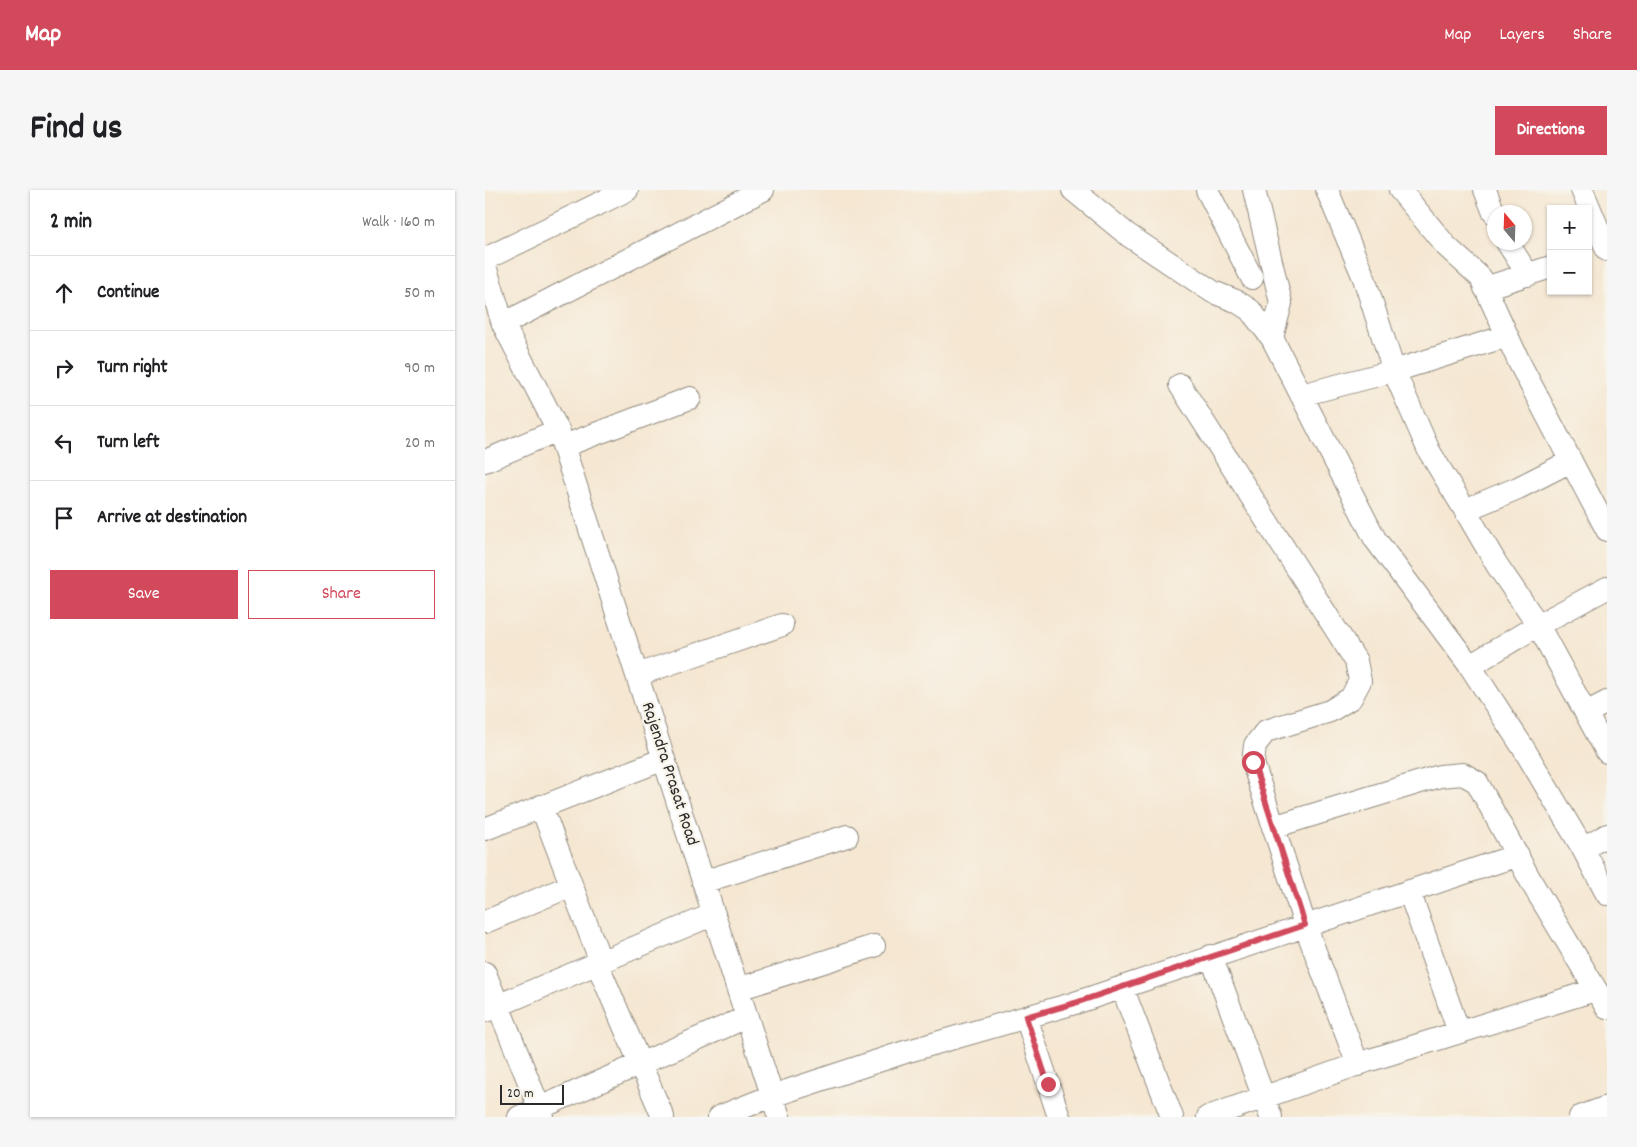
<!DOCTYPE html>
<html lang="en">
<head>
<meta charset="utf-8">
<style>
  :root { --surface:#fff; --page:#f6f6f6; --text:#202124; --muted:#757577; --line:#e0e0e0; --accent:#d1495b }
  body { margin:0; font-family:Dekko,sans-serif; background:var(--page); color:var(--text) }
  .controls { position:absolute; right:15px; top:15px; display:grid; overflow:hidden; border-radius:0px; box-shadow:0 1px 4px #0004 }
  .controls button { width:45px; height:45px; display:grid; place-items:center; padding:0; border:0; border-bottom:1px solid var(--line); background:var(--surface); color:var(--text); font:25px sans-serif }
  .compass { position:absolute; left:1002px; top:15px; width:45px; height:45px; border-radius:50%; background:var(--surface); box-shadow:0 1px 4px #0004; rotate:341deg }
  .scale { position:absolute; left:15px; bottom:12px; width:64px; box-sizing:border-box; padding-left:5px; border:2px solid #2b2b2b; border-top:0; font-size:14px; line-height:18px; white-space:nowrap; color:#2b2b2b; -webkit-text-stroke:4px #f7f3e8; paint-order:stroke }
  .stop { position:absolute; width:15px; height:15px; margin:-11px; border:4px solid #d1495b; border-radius:50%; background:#fff }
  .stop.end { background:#d1495b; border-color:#fff; box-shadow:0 1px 5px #0008 }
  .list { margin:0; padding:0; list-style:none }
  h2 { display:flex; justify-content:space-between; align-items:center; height:65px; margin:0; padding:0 20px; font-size:21px }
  h2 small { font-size:16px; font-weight:400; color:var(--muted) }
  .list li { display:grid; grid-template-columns:32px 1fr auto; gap:15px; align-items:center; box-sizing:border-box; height:75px; padding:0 20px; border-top:1px solid var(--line) }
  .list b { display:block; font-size:19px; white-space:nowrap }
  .list em { font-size:16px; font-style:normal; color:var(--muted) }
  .actions { display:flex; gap:10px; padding:15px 20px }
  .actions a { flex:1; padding:11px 0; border:1px solid var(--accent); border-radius:0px; text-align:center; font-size:18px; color:var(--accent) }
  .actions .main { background:var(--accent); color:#fff }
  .icon { flex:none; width:28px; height:28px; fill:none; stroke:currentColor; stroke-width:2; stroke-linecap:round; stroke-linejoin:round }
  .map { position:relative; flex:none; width:1122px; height:927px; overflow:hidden; border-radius:0px }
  header { display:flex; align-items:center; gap:30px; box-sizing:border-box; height:70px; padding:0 25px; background:var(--accent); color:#fff }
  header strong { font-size:24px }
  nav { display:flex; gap:28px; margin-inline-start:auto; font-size:18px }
  .intro { display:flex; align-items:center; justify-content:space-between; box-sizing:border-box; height:120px; padding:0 30px }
  h1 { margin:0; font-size:35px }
  .button { padding:12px 22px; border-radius:0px; background:var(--accent); color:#fff; font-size:18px; font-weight:700 }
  main { display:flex; gap:30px; padding:0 30px }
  aside { flex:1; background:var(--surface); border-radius:0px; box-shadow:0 1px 4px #0004 }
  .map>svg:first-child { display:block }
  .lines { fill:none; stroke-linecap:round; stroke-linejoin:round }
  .minor-casing { stroke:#90897e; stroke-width:24 }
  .minor { stroke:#fff; stroke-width:22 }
  .route { stroke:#d1495b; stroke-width:6 }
  .labels { text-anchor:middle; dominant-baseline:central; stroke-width:4.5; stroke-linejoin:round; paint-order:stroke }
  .street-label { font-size:18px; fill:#2b2b2b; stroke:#f7f3e8 }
</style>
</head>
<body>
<header>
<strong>Map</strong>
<nav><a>Map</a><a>Layers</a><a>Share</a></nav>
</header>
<div class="intro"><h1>Find us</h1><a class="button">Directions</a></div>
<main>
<aside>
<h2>2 min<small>Walk · 160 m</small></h2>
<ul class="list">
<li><svg class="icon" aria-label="ahead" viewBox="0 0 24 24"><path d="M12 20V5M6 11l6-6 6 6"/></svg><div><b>Continue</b></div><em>50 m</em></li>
<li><svg class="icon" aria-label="right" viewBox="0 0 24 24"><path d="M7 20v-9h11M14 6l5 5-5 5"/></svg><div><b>Turn right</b></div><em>90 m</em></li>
<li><svg class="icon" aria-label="left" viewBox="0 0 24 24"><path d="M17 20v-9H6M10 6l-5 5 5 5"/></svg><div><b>Turn left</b></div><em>20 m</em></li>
<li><svg class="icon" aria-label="arrive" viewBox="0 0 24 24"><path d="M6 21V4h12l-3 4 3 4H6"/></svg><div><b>Arrive at destination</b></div></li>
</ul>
<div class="actions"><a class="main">Save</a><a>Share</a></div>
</aside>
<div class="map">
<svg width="1122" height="927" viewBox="0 0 1122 927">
  <rect width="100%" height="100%" fill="#f7f3e8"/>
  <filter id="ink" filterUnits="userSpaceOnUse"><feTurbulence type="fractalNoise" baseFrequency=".02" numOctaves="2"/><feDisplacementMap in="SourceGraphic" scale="10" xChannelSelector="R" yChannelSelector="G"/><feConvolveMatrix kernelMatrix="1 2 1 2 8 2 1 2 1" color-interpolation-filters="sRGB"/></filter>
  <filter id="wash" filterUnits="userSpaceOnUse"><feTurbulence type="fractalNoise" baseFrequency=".0096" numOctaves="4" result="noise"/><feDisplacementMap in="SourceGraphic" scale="20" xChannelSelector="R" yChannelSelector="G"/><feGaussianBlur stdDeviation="1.12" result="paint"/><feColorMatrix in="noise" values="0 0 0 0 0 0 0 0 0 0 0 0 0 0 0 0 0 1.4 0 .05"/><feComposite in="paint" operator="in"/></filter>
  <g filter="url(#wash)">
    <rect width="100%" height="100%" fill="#f5e7d2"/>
  </g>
  <g filter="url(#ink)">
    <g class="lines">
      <defs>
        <path id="minor" d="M588,0l55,45 85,57 23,9 14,9 22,28 103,201 95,127 54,83 59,100 24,45
          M722,0l45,88
          M769,0l27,113 -9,35
          M842,0l37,88 30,93 35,80 36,59
          M915,0l46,56 35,32 39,86 87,166
          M1000,0l9,23
          M1097,0l25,60
          M1022,52l21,33
          M0,69l142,-69
          M0,76l18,58 55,106 221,687
          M1000,98l66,-21
          M18,134l260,-134
          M695,195l176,276 4,20 -9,17 -21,13 -64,20 -11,14 -2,18 52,162 53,140
          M816,205l93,-24 113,-35
          M79,256l126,-48
          M0,271l73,-31
          M1086,271l-53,27 -53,22 32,55 41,60 69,127
          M985,476l68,-41 69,-37
          M152,485l145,-50
          M1101,523l21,-11
          M56,616l60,156
          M788,637l167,-51 23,-2 14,8 56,103 74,123
          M0,639l179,-70
          M1098,659l24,-14
          M218,692l144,-46
          M924,701l50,141
          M0,732l85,-36
          M726,766l60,161
          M112,773l66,154
          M0,783l58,144
          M637,797l50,130
          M253,799l136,-43
          M0,821l229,-97
          M541,827l33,100
          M34,927l228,-100
          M234,927l53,-21 133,-44 170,-49 443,-148
          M723,927l159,-56 228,-71
          M1095,927l27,-10"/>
      </defs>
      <use href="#minor" class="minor-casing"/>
      <use href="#minor" class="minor"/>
    </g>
  </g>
  <g class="lines" filter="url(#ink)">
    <path class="route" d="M563,894l-22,-67 49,-14 230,-78 -52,-163"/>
  </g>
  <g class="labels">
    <g class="street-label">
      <text transform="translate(184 584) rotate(72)">Rajendra Prasat Road</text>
    </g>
  </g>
</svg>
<div class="controls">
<button>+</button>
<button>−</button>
</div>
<svg class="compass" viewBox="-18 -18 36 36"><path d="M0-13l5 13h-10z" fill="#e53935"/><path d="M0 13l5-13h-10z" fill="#757577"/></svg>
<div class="scale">20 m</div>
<div class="stop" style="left:768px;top:572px"></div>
<div class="stop end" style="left:563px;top:894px"></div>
</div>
</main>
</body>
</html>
